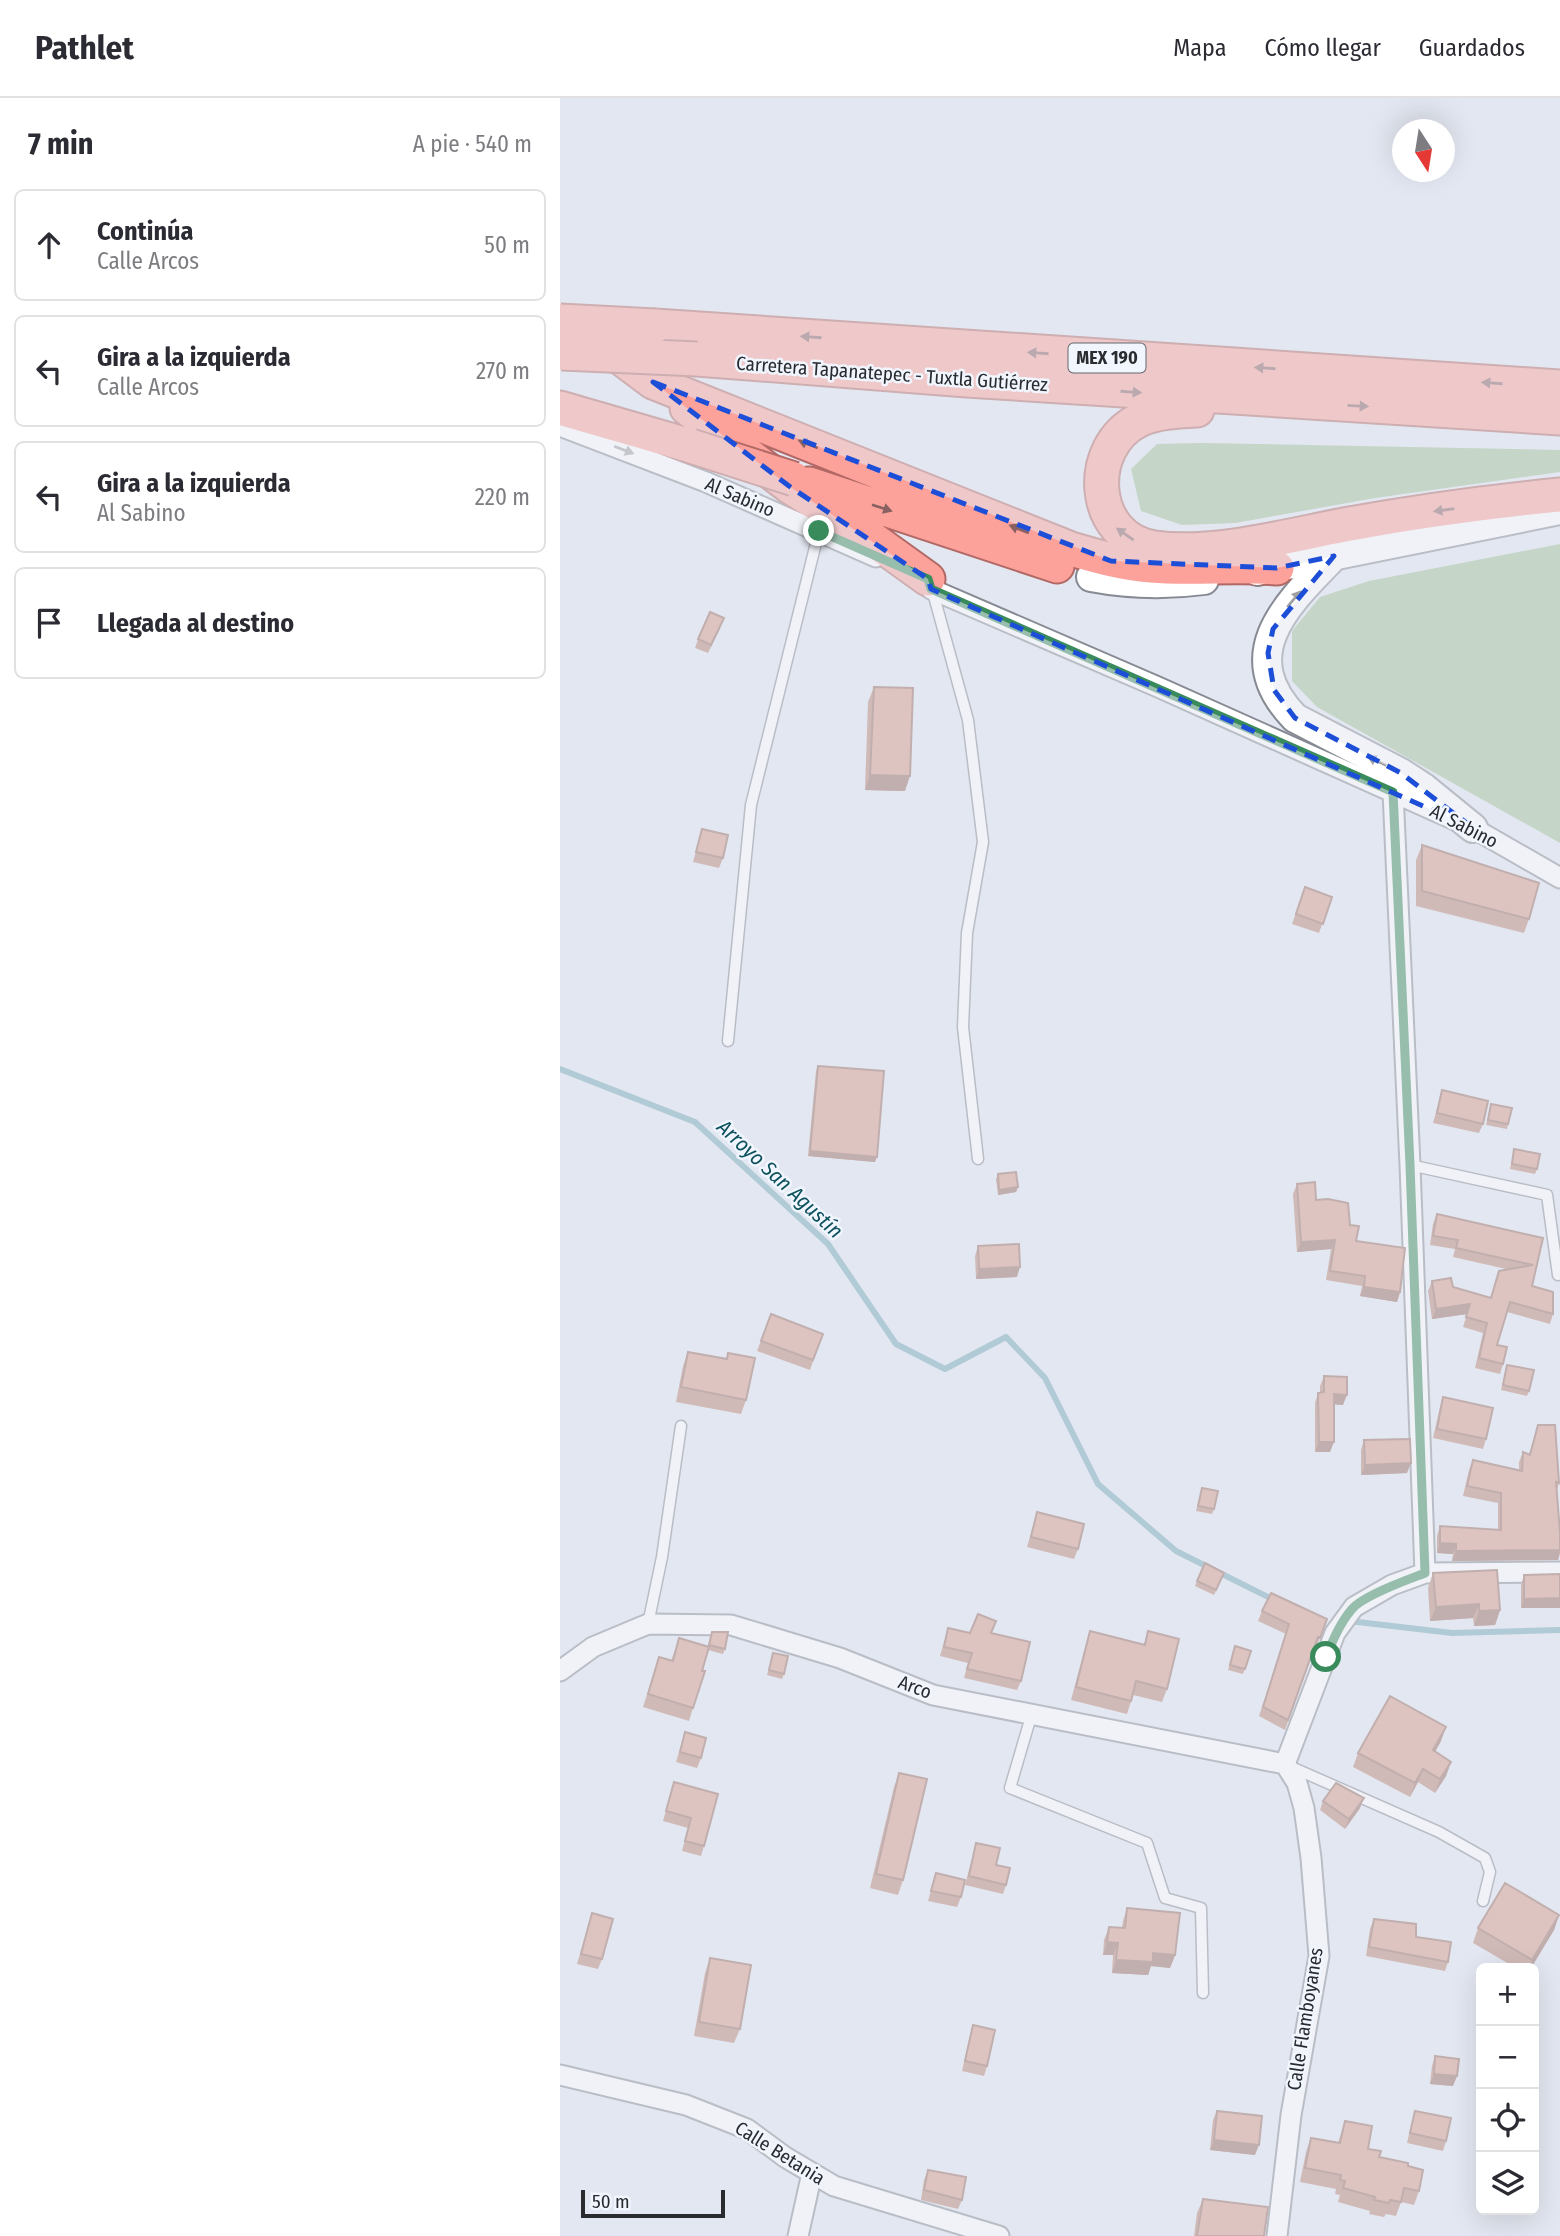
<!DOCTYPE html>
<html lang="es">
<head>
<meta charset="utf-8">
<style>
  :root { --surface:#fff; --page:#f7f7f7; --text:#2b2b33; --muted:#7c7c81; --line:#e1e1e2 }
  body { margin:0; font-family:"Fira Sans Condensed",sans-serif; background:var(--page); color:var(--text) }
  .controls { position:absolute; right:21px; bottom:21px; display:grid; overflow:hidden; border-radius:10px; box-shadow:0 7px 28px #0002 }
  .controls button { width:63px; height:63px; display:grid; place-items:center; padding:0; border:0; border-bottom:2px solid var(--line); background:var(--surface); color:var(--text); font:35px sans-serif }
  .compass { position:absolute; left:832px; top:21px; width:63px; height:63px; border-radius:50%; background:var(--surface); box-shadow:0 7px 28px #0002; rotate:168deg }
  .scale { position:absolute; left:21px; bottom:18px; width:144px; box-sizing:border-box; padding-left:7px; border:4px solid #292b2f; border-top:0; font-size:19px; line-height:24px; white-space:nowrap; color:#292b2f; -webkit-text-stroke:5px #f0f5fe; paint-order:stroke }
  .stop { position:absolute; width:21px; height:21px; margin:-16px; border:5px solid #3a8b5c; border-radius:50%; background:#fff }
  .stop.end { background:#3a8b5c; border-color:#fff; box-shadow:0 2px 7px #0008 }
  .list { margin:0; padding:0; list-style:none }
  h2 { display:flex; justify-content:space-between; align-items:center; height:91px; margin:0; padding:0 28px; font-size:30px }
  h2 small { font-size:23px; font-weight:400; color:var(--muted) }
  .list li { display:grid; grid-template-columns:46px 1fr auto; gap:21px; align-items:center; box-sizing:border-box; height:112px; margin:0 14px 14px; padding:0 14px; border:2px solid var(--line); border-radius:10px }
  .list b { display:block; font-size:26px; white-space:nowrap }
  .list p { margin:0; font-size:23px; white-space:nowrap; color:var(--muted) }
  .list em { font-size:23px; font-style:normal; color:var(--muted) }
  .icon { flex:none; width:38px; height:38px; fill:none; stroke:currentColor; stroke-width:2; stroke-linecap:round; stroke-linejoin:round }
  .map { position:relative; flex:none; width:1000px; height:2138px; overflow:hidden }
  header { display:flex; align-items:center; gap:42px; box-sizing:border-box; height:98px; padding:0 35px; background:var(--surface); border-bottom:2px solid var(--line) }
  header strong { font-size:33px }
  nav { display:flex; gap:38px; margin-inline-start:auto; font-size:24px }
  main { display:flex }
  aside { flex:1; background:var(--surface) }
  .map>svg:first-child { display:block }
  .green { fill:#9fbf94 }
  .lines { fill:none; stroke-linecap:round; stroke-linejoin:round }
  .stream { stroke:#72a8b5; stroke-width:6 }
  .service-casing { stroke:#868a93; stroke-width:13 }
  .minor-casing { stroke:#868a93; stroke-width:23 }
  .secondary-casing { stroke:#868a93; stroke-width:32 }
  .trunk-casing { stroke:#b26965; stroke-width:37 }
  .service { stroke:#fff; stroke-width:10 }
  .minor { stroke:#fff; stroke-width:19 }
  .secondary { stroke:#fff; stroke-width:28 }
  .trunk { stroke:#fca29b; stroke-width:33 }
  .trunk-bridge-casing { stroke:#b26965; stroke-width:37; stroke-linecap:butt }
  .trunk-bridge { stroke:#fca29b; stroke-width:33 }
  .wall { fill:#b88473 }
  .shaded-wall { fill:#966b5e }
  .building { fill:#d69986; stroke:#966b5e; stroke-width:2 }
  .oneway { fill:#886160 }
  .oneway2 { fill:#9fa0a1 }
  .route { stroke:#3a8b5c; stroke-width:9 }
  .marked { fill:none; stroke:#1d4ed8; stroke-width:5; stroke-dasharray:14 9; stroke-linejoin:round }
  .labels { text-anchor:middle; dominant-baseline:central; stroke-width:5; stroke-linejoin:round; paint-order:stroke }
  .shield { fill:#f0f5fe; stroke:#65686d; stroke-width:2 }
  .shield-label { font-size:18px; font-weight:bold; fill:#292b2f }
  .street-label { font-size:19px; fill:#292b2f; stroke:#f0f5fe }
  .water-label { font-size:21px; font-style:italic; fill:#0d515d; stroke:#f0f5fe }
</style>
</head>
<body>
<header>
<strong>Pathlet</strong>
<nav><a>Mapa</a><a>Cómo llegar</a><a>Guardados</a></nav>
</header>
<main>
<aside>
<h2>7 min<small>A pie · 540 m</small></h2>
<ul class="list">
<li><svg class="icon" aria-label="ahead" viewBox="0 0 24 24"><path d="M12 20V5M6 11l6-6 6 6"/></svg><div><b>Continúa</b><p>Calle Arcos</p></div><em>50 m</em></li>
<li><svg class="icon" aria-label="left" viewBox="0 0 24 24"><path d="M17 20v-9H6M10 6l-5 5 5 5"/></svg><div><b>Gira a la izquierda</b><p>Calle Arcos</p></div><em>270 m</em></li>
<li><svg class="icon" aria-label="left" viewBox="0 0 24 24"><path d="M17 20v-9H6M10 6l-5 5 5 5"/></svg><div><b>Gira a la izquierda</b><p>Al Sabino</p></div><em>220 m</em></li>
<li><svg class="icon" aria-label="arrive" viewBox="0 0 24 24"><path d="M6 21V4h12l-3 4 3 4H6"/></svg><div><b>Llegada al destino</b></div></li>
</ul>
</aside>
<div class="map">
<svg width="1000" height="2138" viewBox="0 0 1000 2138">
  <rect width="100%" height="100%" fill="#e3e7f1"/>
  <path class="green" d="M642,345l358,7v22l-185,26 -140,25 -53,2 -41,-14 -10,-42 26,-25z
    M1000,446v299l-243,-136 -25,-26v-50l28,-34 49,-16z"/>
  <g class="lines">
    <path class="stream" d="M0,971l135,53 133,122 68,100 49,25 61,-32 39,41 53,106 78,67 100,50
      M789,1523l103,12 108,-3"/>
    <defs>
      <path id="service" d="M372,491l36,131 15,122 -16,91 -4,94 15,132
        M168,943l23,-236 68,-274
        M850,1067l137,30 11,80
        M88,1526l14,-67 19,-131
        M472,1615l-22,75 137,55 18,55 36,10 2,85
        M729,1668l150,66 46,26 5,14 -7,29"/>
      <path id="minor" d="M0,328l146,56 170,75
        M359,478l9,3 3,10 227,98 315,141 87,50
        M833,694l17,373 15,408
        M0,1573l33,-24 55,-23 83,1 109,33 93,37 352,69
        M725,1666l50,-131 19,-26 38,-22 33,-12 135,-1
        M0,1977l126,30 61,24 38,28 49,29 165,50
        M238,2138l14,-63
        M717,2138l14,-121 28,-159 -8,-98 -7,-50 -7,-25 -12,-19"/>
      <path id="secondary" d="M774,458c-47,48 -101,98 -39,162l106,55 23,15 49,40
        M697,473l303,-61
        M531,479c37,7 75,8 113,3"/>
      <path id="trunk" d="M95,228l905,61
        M45,248l48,36 418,167c27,8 52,15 80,17 42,4 84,-2 126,2
        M137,261l270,21 593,38
        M0,310l131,38
        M127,310l102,78 82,52 57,41
        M637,312c-19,1 -41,2 -58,10 -55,27 -49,119 16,128 57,8 132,-12 189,-23 71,-13 144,-23 216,-30
        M249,386l248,82"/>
    </defs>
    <use href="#service" class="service-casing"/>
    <use href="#minor" class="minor-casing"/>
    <use href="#secondary" class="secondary-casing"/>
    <use href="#trunk" class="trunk-casing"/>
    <use href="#service" class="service"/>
    <use href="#minor" class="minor"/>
    <use href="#secondary" class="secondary"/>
    <use href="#trunk" class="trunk"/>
    <defs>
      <path id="trunk-bridge" d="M0,223l95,5
        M2,255l135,6
        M131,348l103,33"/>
    </defs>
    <use href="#trunk-bridge" class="trunk-bridge-casing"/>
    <use href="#trunk-bridge" class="trunk-bridge"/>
  </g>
  <path class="wall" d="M161,529l-13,26 -13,-5 3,-9z
    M314,589l31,104 -40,-1 3,-88z
    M142,731l21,29 -4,10 -26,-6z
    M862,747l107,74 -5,14 -108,-27v-46z
    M745,789l27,10 -13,36 -27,-9z
    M258,968l57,96 -67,-6 8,-85z
    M882,992l41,34 -4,9 -46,-10z
    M931,1006l17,20 -1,5 -21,-4z
    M954,1051l23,20 -2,5 -25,-5z
    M438,1076l20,13 -2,5 -18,3 -2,-16z
    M737,1086l53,41 6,16 44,51 -3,10 -37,-6 2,-10 -36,-6 5,-31 -34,3 -4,-58z
    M877,1116l106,24 -11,48 21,28 -3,10 -43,-12 -10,33 6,19 -3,10 -25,-6 8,-35 -20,-6 4,-13 -35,5 -4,-28 4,-10 59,17 8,-27 7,-2 -53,-12 2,-8 -25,-4 3,-21z
    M418,1148l39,31 -41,2 -1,-23z
    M211,1216l52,20 -13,36 -53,-19z
    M128,1254l38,7 2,-6 18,47 -5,14 -65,-12 7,-36z
    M947,1267l22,26 -2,5 -26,-6z
    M764,1278l19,29 -9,-1 -4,48h-15v-49l3,-10h2v-7z
    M883,1299l43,42 -3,10 -50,-11 7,-31z
    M978,1327l21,58 -2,7 3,43v21l-2,6 -106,1 1,-7 -16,-1v-17l3,-10 58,4v-27l-35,-7 6,-26 4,-10 46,10v-8l4,-10 6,2z
    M804,1342l43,33 -46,2v-25z
    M642,1390l12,21 -2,5 -16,-3z
    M477,1414l41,37 -4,10 -47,-12z
    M645,1465l19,10 -10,22 -19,-9z
    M873,1475l67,37 -5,15 -21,1 -1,-8 -43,3 -2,-33z
    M1000,1476l-39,34v-23l3,-10z
    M702,1513l65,8 -11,29 -1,-1 -30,83 -26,-14 27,-82 -28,-13z
    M388,1530l22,5h21l30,48 -4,9 -53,-12 4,-15 -28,-7z
    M530,1533l54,13 4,-13 19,58 -5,13 -29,-7 -6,19 -56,-14 15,-56z
    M152,1534l13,17 -2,5 -15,-4 -15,58 -4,13 -46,-14 16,-50 12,4 8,-23 29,8z
    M673,1553h18l-8,23 -15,-4z
    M213,1555l11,21 -2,5 -15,-4z
    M125,1634l16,26 -4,10 -21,-6z
    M881,1643l-6,11 16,10 -5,14 -11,17 -17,-11 -8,15 -57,-30 5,-14z
    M339,1675l4,107 -5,15 -28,-7 24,-101z
    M114,1684l30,64 -3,10 -19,-5 6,-23 -25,-7z
    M763,1703l37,7 -15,21 -25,-19z
    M416,1745l20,22 10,20 -3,9 -38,-9z
    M376,1775l25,24 -4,10 -29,-6z
    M567,1810l48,47 -5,13 -19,-2 -3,9 -36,-2 1,-18h-10l1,-15 5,-13h13l1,-6z
    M32,1815l10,46 -4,10 -21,-5z
    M999,1817l-5,15 -23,38h-15l-43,-25 5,-15z
    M814,1821l42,18 32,25 -3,9 -79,-15 4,-27z
    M150,1860l30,71 -6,14 -40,-7 11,-63z
    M413,1927l14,41 -3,10 -22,-5 8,-36z
    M875,1958l18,30 -23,-2 2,-18z
    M657,2013l38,44 -45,-5 3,-30z
    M855,2013l31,30 -3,10 -36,-8 5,-22z
    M785,2023l23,28 11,8 29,9 11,25 -5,14 -13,-3 -5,14 -10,-2 -2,3 -15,-3 1,-3 -32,-9 2,-7 -5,-1 1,-5 -36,-7 6,-30 5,-14 27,5z
    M368,2072l34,30 -4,9 -37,-9 3,-20z
    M643,2101l61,37h-70l3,-23z"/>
  <path class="shaded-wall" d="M310,677l40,1 -5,15 -40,-1z
    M250,1053l67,6 -2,5 -67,-6z
    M458,1089l-2,5 -18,3 1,-5z
    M775,1142l-4,9 -34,3 4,-10z
    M460,1169l-3,10 -41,2 3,-10z
    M804,1189l36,5 -3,10 -37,-6z
    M910,1206l-3,10 -35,5 4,-10z
    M774,1296l13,1 -4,10 -13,-1z
    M759,1344h15l-4,10h-15z
    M851,1365l-4,10 -46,2 4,-10z
    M880,1445l16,1 -3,10 -16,-1z
    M1000,1452l-2,10 -106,1 4,-10z
    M1000,1500v10h-39l3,-9z
    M919,1506l-6,14 -43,3 6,-14z
    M940,1512l-5,15 -21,1 5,-15z
    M886,1629l-5,14 -13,23 5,-14z
    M891,1664l-5,14 -11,17 5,-14z
    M863,1671l-5,13 -8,15 5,-14z
    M804,1700l-4,10 -15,21 4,-10z
    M999,1817l-5,15 -23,38h-2l3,-8z
    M547,1844l11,1 -5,12h-10z
    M593,1855l22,2 -5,13 -19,-2 -3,9 -36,-2 4,-13z
    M874,1976l23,2 -4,10 -23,-2z
    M654,2042l45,5 -4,10 -45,-5z"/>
  <path class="building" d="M150,514l14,6 -13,27 -13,-6z
    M314,589l39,1 -3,88 -40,-1z
    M142,731l26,6 -5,23 -27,-6z
    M862,747l117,38 -10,36 -107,-28z
    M745,789l27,10 -9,27 -27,-10z
    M258,968l66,5 -7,86 -67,-6z
    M882,992l46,11 -5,23 -46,-11z
    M931,1006l21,4 -4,16 -20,-4z
    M954,1051l26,5 -3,15 -25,-5z
    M456,1074l2,15 -19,3 -1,-16z
    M755,1084l1,18 12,-1 20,4 2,22 9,1 -3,15 49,7 -5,44 -36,-5 1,-11 -35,-5 5,-31 -34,2 -4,-58z
    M877,1116l106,24 -11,48 21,6v22l-43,-12 -13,43 10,2 -4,17 -24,-6 8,-35 -21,-6 4,-13 -34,5 -4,-28 19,-3 2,9 38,11 8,-27 34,-6 -77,-17 2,-8 -25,-4z
    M459,1146l1,23 -41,2 -1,-23z
    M211,1216l52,20 -10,26 -52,-19z
    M128,1254l39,7 1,-6 27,5 -9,42 -65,-13z
    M947,1267l27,5 -5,21 -26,-6z
    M764,1278l23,1v18l-13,-1v48h-15l-1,-49 6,-1z
    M883,1299l50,11 -7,31 -49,-10z
    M978,1327h17l4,58 -3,-1 4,51v17l-104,1v-7l-16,-1v-17l61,4v-37l-34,-7 6,-26 49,11 1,-19 7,3z
    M850,1341l1,24 -46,2 -1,-25z
    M642,1390l16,3 -4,18 -16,-3z
    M477,1414l47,12 -6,25 -47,-12z
    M645,1465l19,10 -8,17 -19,-9z
    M937,1472l3,40 -21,1v-7l-43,3 -3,-34z
    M1000,1476v24l-36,1v-24z
    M711,1495l56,26 -7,19 -2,-1 -30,83 -25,-13 26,-83 -27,-13z
    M418,1516l18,7 -5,12 39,9 -9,39 -54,-12 5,-16 -28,-6 4,-19 22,5z
    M530,1533l55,14 3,-14 31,8 -12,50 -31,-8 -5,20 -55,-14z
    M152,1534h16l-3,17 -16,-4z
    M119,1540l30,9 -7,24h3l-12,37 -45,-14 11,-37 14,4z
    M675,1548l16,5 -6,18 -15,-4z
    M213,1555l15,3 -4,18 -15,-4z
    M830,1598l56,31 -13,23 18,12 -11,17 -17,-10 -8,14 -57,-30z
    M125,1634l21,6 -5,20 -21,-6z
    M339,1675l28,6 -24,101 -27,-6z
    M114,1684l44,12 -14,52 -19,-5 6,-23 -25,-7z
    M776,1685l28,15 -15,21 -26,-18z
    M416,1745l24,5 -4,17 14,3 -4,17 -37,-9z
    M376,1775l29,7 -4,17 -30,-6z
    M945,1785l54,32 -27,45 -54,-32z
    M567,1810l53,5 -5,42 -22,-2v9l-37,-2 2,-17 -11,-1 2,-15 16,1z
    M32,1815l21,6 -11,40 -21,-5z
    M814,1821l42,5v13l35,5 -3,20 -79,-15z
    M150,1860l41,7 -11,64 -41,-7z
    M413,1927l22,5 -8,36 -22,-5z
    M875,1958l24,3 -2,17 -23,-2z
    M657,2013l45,5 -3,29 -45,-5z
    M855,2013l36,7 -5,23 -36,-8z
    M785,2023l27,5 -4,23 13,2 -2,6 29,6v3l15,4 -4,21 -15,-3 -3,14 -11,-2 -1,3 -15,-3 1,-3 -32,-9 2,-7 -5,-1 1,-5 -36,-7 6,-30 29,5z
    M368,2072l38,7 -4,23 -38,-10z
    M643,2101l65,8 -4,29h-67z"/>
  <defs><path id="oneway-solid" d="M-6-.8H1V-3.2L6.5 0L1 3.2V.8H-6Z" transform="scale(1.75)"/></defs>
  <g class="oneway">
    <use href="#oneway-solid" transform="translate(251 239) rotate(-176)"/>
    <use href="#oneway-solid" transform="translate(478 255) rotate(-176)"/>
    <use href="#oneway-solid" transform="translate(705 270) rotate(-176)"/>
    <use href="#oneway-solid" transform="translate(932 285) rotate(-176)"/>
    <use href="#oneway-solid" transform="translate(571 294) rotate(4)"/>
    <use href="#oneway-solid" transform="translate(798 308) rotate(3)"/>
    <use href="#oneway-solid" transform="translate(248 346) rotate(-158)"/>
    <use href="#oneway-solid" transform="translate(322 410) rotate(18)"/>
    <use href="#oneway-solid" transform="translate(884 412) rotate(172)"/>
    <use href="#oneway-solid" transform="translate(459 431) rotate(-158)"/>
    <use href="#oneway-solid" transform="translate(565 436) rotate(-145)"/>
  </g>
  <g class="oneway2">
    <use href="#oneway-solid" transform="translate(64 352) rotate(21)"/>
    <use href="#oneway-solid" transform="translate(734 501) rotate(-50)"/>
    <use href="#oneway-solid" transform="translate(817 663) rotate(-154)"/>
  </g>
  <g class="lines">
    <path class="route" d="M259,433l109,48 3,10 462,203 17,373 15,408c-18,7 -61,22 -73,36 -12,14 -19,31 -26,48"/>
  </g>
  <path d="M0 0H1000V2138H0ZM93,284l458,179 166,7 57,-12 -61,73 -5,24 6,37 21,28 106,55 72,55 -542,-239 -3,-10 -139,-93z" fill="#e3e7f1" fill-opacity=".55" fill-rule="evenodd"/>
  <path class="marked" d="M93,284l458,179 166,7 57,-12 -61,73 -5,24 6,37 21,28 106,55 72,55 -542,-239 -3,-10 -139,-93z"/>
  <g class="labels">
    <rect class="shield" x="508.5" y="245.5" width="77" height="29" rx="5"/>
    <g class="shield-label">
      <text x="547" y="260">MEX 190</text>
    </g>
    <g class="street-label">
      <text transform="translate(332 276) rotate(4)">Carretera Tapanatepec - Tuxtla Gutiérrez</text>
      <text transform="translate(180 399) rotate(23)">Al Sabino</text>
      <text transform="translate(904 728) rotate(27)">Al Sabino</text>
      <text transform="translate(355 1589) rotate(20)">Arco</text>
      <text transform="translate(745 1921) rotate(-81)">Calle Flamboyanes</text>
      <text transform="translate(220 2055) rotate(32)">Calle Betania</text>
    </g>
    <g class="water-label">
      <text transform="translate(220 1081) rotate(43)">Arroyo San Agustín</text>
    </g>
  </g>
</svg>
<div class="controls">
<button>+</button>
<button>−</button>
<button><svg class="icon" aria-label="locate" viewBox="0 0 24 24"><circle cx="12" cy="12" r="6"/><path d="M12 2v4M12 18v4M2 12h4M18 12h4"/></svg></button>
<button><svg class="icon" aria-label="layers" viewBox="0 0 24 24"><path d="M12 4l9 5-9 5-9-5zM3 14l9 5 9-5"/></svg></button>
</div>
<svg class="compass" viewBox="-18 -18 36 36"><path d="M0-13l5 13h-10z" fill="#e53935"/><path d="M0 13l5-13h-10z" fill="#7c7c81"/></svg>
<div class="scale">50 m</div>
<div class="stop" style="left:766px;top:1559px"></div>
<div class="stop end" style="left:259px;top:433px"></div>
</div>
</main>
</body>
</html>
